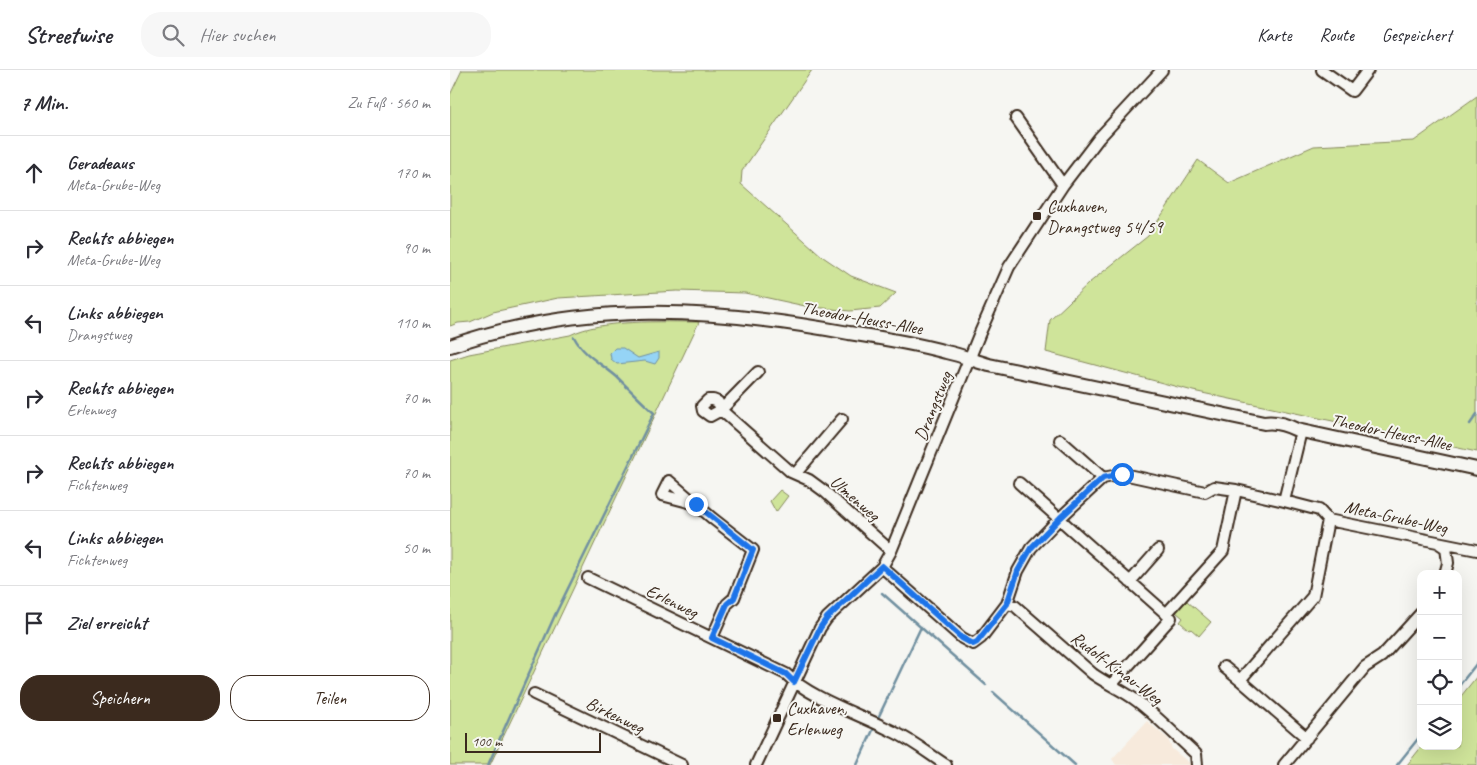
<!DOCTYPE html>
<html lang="de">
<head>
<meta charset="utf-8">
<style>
  :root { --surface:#fff; --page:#f7f7f7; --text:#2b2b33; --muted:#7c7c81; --line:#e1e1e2; --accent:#3b2a1e }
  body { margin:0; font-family:Caveat,sans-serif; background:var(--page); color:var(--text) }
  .controls { position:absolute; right:15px; bottom:15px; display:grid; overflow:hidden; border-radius:10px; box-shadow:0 5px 20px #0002 }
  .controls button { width:45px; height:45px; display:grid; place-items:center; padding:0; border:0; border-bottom:1px solid var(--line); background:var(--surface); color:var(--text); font:25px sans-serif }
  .scale { position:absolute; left:15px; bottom:12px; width:136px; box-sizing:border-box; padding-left:5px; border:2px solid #3b2a1e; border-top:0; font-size:14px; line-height:18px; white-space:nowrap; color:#3b2a1e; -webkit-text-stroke:4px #f6f6f2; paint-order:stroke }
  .stop { position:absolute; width:15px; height:15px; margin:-11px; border:4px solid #1a73e8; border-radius:50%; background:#fff }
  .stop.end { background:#1a73e8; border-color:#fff; box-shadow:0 1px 5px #0008 }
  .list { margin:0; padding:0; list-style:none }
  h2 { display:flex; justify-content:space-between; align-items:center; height:65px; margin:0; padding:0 20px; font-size:21px }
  h2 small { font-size:16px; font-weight:400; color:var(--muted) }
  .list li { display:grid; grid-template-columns:32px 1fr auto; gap:15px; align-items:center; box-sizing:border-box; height:75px; padding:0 20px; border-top:1px solid var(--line) }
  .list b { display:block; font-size:19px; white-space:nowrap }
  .list p { margin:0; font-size:16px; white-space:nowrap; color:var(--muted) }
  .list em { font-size:16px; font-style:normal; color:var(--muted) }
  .actions { display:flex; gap:10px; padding:15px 20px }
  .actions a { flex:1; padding:11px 0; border:1px solid var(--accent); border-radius:20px; text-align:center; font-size:18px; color:var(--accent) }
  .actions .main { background:var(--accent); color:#fff }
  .icon { flex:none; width:28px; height:28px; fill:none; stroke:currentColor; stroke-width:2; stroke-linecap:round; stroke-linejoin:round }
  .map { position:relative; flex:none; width:1027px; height:695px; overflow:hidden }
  header { display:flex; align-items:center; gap:30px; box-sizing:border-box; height:70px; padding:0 25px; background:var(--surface); border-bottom:1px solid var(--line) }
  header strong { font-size:24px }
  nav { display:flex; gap:28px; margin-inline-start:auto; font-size:18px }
  .search { width:350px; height:45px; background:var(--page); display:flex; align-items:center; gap:12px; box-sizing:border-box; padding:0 18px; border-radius:20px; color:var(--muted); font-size:19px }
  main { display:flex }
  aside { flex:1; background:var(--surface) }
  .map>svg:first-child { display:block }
  .built { fill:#f7eadc }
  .green { fill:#cfe49a; stroke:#85875c }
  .water { fill:#95d4f6; stroke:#7190a0 }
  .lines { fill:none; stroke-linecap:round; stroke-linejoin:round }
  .stream { stroke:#7190a0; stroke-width:2.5 }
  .minor-casing { stroke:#3b2a1e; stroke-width:14 }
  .tertiary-casing { stroke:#3b2a1e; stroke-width:16 }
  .minor { stroke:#f6f6f2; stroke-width:10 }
  .tertiary { stroke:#f6f6f2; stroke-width:12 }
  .route { stroke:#1a73e8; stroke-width:6 }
  .poi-dot { fill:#3b2a1e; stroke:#f6f6f2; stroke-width:2 }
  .labels { text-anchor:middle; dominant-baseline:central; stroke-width:4; stroke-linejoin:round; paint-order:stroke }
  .poi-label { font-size:18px; fill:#3b2a1e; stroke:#f6f6f2; text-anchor:start }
  .street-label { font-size:18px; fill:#3b2a1e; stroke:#f6f6f2 }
</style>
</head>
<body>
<header>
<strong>Streetwise</strong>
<div class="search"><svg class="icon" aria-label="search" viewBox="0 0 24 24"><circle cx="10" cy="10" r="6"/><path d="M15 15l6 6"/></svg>Hier suchen</div>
<nav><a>Karte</a><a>Route</a><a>Gespeichert</a></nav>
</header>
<main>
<aside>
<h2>7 Min.<small>Zu Fuß · 560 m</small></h2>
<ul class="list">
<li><svg class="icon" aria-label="ahead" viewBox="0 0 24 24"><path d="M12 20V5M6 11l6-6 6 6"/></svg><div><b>Geradeaus</b><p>Meta-Grube-Weg</p></div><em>170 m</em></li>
<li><svg class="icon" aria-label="right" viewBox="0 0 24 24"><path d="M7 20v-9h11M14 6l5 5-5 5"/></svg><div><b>Rechts abbiegen</b><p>Meta-Grube-Weg</p></div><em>90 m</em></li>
<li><svg class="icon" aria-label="left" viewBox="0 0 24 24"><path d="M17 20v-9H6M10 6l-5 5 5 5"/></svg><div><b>Links abbiegen</b><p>Drangstweg</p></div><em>110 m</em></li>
<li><svg class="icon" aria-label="right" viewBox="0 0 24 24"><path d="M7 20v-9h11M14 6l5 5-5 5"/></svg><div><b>Rechts abbiegen</b><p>Erlenweg</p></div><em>70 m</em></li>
<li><svg class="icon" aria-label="right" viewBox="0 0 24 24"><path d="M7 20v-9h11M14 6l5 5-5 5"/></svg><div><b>Rechts abbiegen</b><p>Fichtenweg</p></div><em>70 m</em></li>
<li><svg class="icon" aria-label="left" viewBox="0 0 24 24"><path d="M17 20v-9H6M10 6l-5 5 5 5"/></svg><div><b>Links abbiegen</b><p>Fichtenweg</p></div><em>50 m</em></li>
<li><svg class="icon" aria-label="arrive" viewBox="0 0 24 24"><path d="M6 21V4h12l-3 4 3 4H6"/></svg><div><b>Ziel erreicht</b></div></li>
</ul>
<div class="actions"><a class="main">Speichern</a><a>Teilen</a></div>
</aside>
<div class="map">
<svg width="1027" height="695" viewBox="0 0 1027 695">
  <rect width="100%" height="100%" fill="#f6f6f2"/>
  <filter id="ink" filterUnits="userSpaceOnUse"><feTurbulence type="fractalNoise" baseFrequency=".02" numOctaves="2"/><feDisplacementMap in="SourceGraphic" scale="10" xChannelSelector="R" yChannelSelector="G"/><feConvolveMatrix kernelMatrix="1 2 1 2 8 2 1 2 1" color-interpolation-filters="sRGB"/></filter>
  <g filter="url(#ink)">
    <path class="built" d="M697,651l21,18 4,10 20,16h-76l-4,-6z"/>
    <path class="green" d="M12,0h350l-70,101 -1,13 82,73 28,19 45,17 -16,15 -30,3 -45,-5 -60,-13 -68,-2 -119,7 -65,14 -23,10 -12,1 -8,3v-231z
      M1027,26v356l-284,-61 -147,-39 4,-32 39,-37 59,-47 50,-76 31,23 85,-37 100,-5z
      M249,252l-209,443h-40v-405l19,-6 101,-19c32,-16 92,-13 129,-13z
      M330,420l8,6 -12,16 -6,-11z
      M737,531l24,21 -12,14 -8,-7 -2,1 -9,-8 3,-4 -7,-6z
      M1027,606v89h-70l15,-19h36v-46z"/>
    <path class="water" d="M165,278h8l15,10 21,-6v6l-4,6 -10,-3 -28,3 -6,-5 -1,-6z"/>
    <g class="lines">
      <path class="stream" d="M1020,354l7,-10
        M432,523l104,92
        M1008,617l19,-24
        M543,622l82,73
        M429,646l42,-89
        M38,695l67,-150 99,-202c-13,-12 -25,-24 -37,-36 -16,-14 -33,-21 -43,-40
        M407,695l16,-35
        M947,695l24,-30"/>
      <defs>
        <path id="minor" d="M872,0l30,21 16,-21
          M566,48l47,67
          M308,302l-37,38 -11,6 -7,-5 -1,-5 6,-6h5l5,2 3,8 70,62 18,8 15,11 67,60
          M610,370l43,38
          M346,403l46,-54
          M569,413l152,135 -59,66
          M834,431l35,9 9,10 149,30
          M246,434l-34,-9 7,-14 43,37 41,32 -19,48 -7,6 -15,34
          M990,474l6,4 2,15 -3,11
          M432,497l80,71 11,6 8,-6 26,-34 11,-33 13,-23 29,-30 43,-40 20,-4 82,18 9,-5 22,3 48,11 17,-70
          M138,508l198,96c25,25 76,41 108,58 19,9 35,22 52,33
          M680,512l28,-32
          M557,534l8,2 78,68c14,10 30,16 44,27 21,16 40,36 59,53l1,11
          M716,544l57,-63 13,-61
          M774,597l16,13
          M84,624l148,71
          M857,668l-67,-58 73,-84 15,-76
          M306,695l64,-137 7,-10 55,-51 9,-16 88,-216 30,-68 54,-82 36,-47 63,-68
          M834,695l81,-98 17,-11 39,-43"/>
        <path id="tertiary" d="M0,276c132,-46 264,-38 399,-13 33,5 65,10 97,19 15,3 29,9 43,13l275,58c11,-2 23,2 33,7l180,39"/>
      </defs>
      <use href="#minor" class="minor-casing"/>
      <use href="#tertiary" class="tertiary-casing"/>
      <use href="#minor" class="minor"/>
      <use href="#tertiary" class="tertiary"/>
    </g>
  </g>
  <g class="lines" filter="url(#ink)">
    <path class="route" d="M246,434l57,46 -19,48 -7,6 -15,34 74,36 8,8 26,-54 7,-10 55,-52 80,72 11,6 4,-2 30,-38 11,-33 13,-23 29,-30 43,-40 19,-4"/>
  </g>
  <g class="poi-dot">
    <rect x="582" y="141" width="10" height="10" rx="2.5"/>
    <rect x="322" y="643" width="10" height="10" rx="2.5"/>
  </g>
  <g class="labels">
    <g class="poi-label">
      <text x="597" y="136">Cuxhaven,<tspan x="597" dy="21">Drangstweg 54/59</tspan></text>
      <text x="337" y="638">Cuxhaven,<tspan x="337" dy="21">Erlenweg</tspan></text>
    </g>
    <g class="street-label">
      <text transform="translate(412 248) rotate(10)">Theodor-Heuss-Allee</text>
      <text transform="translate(483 336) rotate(-68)">Drangstweg</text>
      <text transform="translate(941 362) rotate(12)">Theodor-Heuss-Allee</text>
      <text transform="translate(405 428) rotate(41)">Ulmenweg</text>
      <text transform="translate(946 447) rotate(12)">Meta-Grube-Weg</text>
      <text transform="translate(222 531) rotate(26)">Erlenweg</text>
      <text transform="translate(667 598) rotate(37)">Rudolf-Kinau-Weg</text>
      <text transform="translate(165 645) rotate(26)">Birkenweg</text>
    </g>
  </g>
</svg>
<div class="controls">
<button>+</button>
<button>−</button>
<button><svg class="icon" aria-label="locate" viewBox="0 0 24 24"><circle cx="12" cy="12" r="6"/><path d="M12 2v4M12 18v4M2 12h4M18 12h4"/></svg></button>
<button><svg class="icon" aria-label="layers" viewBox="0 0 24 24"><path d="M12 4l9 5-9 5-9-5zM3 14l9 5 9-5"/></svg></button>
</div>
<div class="scale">100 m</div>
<div class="stop" style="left:672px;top:404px"></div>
<div class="stop end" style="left:246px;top:434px"></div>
</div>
</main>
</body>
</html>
